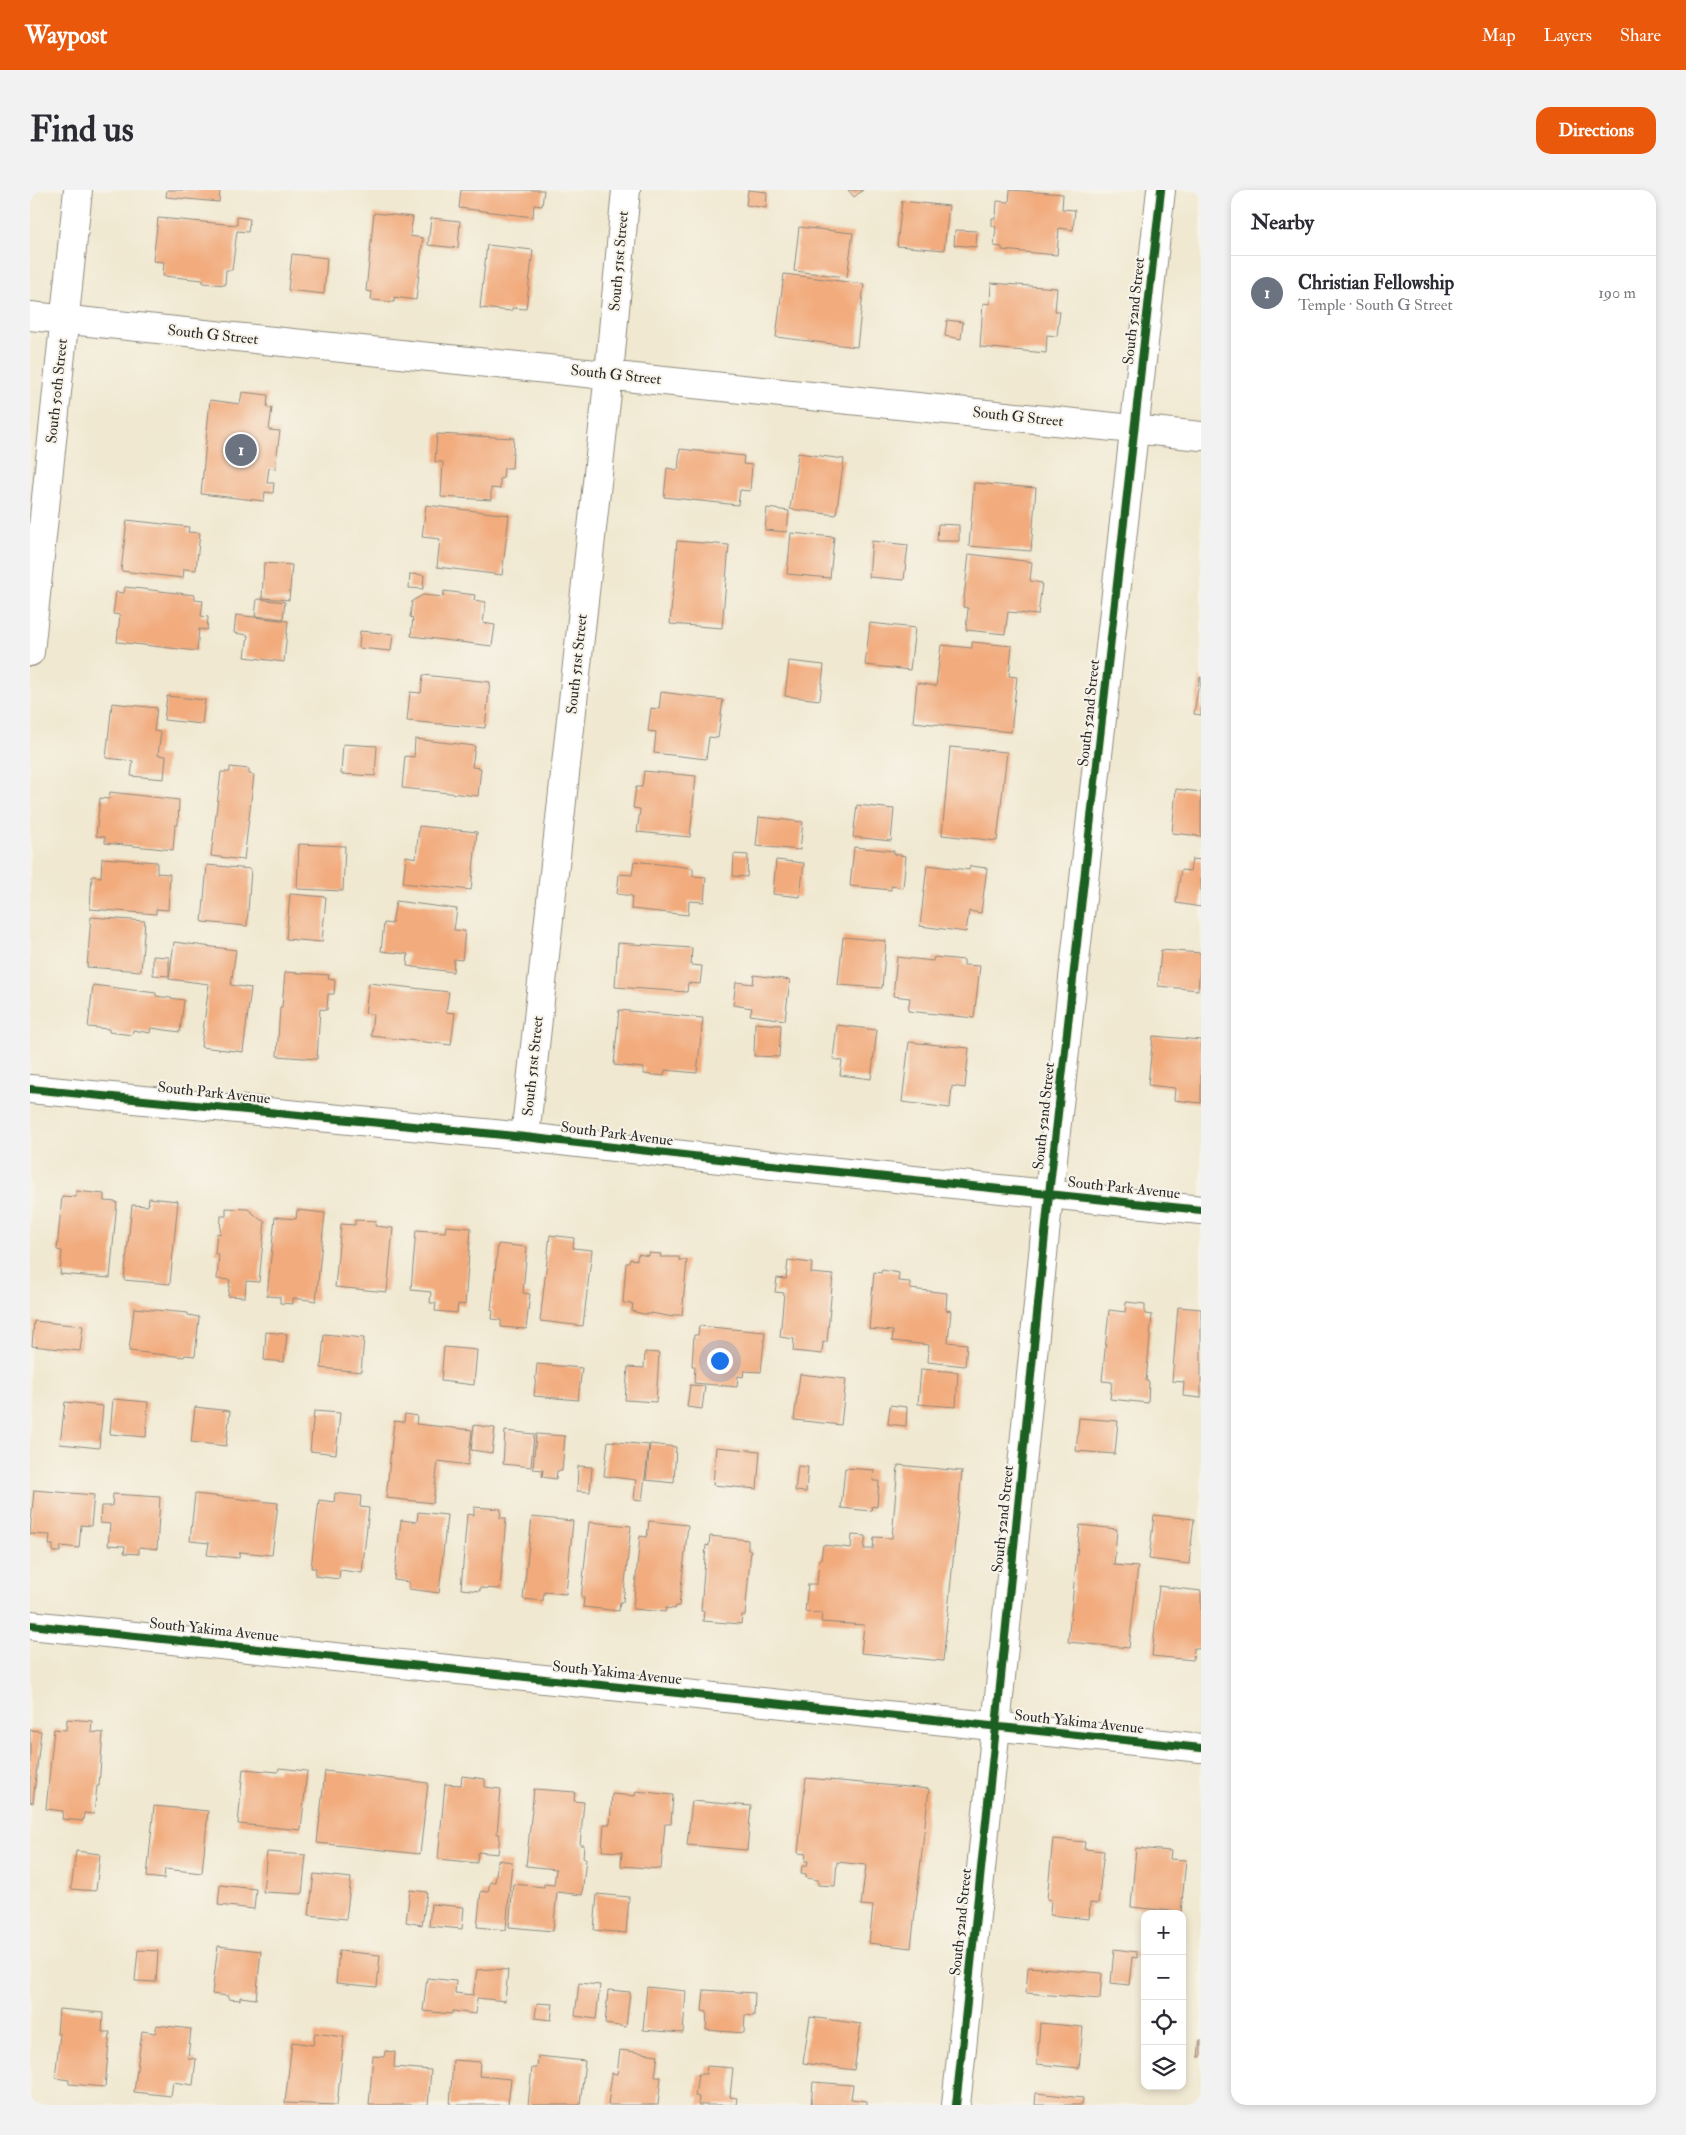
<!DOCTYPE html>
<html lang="en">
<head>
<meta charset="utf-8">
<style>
  :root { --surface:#fff; --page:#f2f2f3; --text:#2b2b33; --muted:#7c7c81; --line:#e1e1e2; --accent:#ea580c }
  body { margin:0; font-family:"IM FELL Double Pica",serif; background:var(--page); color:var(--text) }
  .controls { position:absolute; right:15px; bottom:15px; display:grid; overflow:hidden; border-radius:10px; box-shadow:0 2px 8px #0003 }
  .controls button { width:45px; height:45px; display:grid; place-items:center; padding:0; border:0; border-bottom:1px solid var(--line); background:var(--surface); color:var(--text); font:25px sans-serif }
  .you { position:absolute; left:689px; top:1170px; width:18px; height:18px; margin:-12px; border:4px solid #fff; border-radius:50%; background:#1a73e8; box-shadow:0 0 0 8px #1a73e833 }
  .badge { display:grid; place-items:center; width:32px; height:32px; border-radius:50%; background:var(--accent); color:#fff; font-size:16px; font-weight:700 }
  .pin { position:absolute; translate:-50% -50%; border:2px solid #fff; box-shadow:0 1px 5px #0006 }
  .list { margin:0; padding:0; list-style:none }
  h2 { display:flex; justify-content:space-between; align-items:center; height:65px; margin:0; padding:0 20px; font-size:21px }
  h2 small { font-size:16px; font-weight:400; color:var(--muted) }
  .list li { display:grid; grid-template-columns:32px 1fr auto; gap:15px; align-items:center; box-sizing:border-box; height:75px; padding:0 20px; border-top:1px solid var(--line) }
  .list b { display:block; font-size:19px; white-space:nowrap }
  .list p { margin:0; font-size:16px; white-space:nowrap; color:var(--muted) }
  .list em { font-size:16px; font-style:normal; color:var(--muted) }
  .icon { flex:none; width:28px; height:28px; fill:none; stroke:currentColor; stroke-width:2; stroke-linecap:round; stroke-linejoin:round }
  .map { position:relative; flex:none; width:1171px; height:1915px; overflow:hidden; border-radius:15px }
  header { display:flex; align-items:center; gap:30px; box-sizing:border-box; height:70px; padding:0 25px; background:var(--accent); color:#fff }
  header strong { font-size:24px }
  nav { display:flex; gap:28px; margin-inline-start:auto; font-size:18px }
  .intro { display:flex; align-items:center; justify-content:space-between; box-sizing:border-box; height:120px; padding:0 30px }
  h1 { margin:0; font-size:35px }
  .button { padding:12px 22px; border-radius:15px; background:var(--accent); color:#fff; font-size:18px; font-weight:700 }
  main { display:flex; gap:30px; padding:0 30px }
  aside { flex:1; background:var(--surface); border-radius:15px; box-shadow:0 2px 8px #0003 }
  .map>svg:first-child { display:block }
  .building { fill:#f2ab7d }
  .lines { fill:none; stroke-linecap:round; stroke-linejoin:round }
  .minor-casing { stroke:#8e8a7e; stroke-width:30 }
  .secondary-casing { stroke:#8e8a7e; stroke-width:30 }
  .minor { stroke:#fff; stroke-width:28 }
  .secondary { stroke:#fff; stroke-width:28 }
  .cycleway-casing { stroke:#f7f3e8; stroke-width:11 }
  .cycleway { stroke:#1b5e20; stroke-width:8 }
  .labels { text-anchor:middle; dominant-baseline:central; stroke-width:4; stroke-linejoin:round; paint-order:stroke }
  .street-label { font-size:15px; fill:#2b2b2b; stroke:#f7f3e8 }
</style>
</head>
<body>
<header>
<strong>Waypost</strong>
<nav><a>Map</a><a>Layers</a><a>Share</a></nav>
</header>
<div class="intro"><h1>Find us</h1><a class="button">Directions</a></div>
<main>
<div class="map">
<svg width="1171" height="1915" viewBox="0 0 1171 1915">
  <rect width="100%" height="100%" fill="#f7f3e8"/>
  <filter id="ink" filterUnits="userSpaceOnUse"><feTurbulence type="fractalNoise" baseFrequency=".02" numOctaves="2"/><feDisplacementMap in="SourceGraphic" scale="10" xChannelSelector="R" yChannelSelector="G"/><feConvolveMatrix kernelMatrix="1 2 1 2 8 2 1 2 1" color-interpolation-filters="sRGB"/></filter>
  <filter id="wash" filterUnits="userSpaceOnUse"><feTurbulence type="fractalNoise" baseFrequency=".0096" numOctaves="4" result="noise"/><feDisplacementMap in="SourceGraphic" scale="20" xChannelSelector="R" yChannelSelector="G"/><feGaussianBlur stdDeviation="1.12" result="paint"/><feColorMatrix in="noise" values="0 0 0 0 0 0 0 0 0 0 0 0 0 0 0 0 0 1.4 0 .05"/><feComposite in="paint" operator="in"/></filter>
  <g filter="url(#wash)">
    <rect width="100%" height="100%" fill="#f0e8d0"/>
    <g id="blocks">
      <path class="building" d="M137,0h53l-1,12 -53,-5z
        M431,0h83l-2,16 -8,-1 -1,12 -74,-9z
        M718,0l19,2 -1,16 -20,-3z
        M818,0h15l-9,7z
        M980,0l53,4 -1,15 13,1 -2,20 -14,-2 -2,27 -55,-5v-3l-8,-1 2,-19 -4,-1v-8h4l1,-17 12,1z
        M872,11l47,5 -5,44 -47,-4z
        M344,23l39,4 -3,19 13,2 -7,62 -22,-3v5l-23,-2 1,-8 -6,-1z
        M207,27l13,2 -2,13 -11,-1 -5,39h-6l-1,15 -22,-2v-3l-40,-4 1,-14 -11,-1 5,-43 79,7z
        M401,28l29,3 -2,27 -30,-3z
        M769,37l54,6 -6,44 -53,-6z
        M925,40l22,1 -1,16 -22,-2z
        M457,55l46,5 -7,59 -14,-1v3l-32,-3z
        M262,64l35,4 -3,36 -36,-4z
        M754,84l80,10 -7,63 -81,-10z
        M961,93l66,5 -2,23h5l-3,25 -10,-1 -1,18 -66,-6 3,-44 7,1z
        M917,130l16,2 -2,17 -16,-3z
        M212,202l26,3 -1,13h5l-3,22 11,1 -5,38 -6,-1 -2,15h7l-1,10 -8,-1 -1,9 -63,-7 9,-94 30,4z
        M407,244l77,4 -2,30h-8l-1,10 -3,1v10l-9,-1v12l-50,-3 2,-35h-8z
        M650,259l64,7 -1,8 9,1 -2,26 -10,-1 -2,15 -74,-8 3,-29 11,2z
        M768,263l46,6 -8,56 -46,-6z
        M944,293l62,5 -5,63 -62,-5z
        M396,315l83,10 -7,60 -65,-8 3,-28 -18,-2z
        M737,318l22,3 -2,21 -22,-2z
        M97,330l62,7 -1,5 12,1 -4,37 -12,-1 -1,9 -62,-7z
        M908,334l21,1v16h-22z
        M761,343l43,4 -4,41 -43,-4z
        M647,351l52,4 -7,83 -52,-4z
        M842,351l36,4 -4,35 -35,-3z
        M939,364l63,8 -2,19 12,2 -4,32 -30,-3 -3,22 -39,-4 2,-22 -5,-1z
        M234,373l28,2 -3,35 -27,-2z
        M380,384l14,1 -1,14 -14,-1z
        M95,397l70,8v5l8,1 -2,15 7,1 -1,13 -8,-1 -2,22 -80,-9 3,-27 -7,-1 3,-22 8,1z
        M414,401l31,4 -1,5 12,2 -3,21 12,2 -3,21 -81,-10 2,-18 -3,-1 2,-16 11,-6 20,2z
        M227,409l28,3 -2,17 -28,-3z
        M206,425l52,6 -4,41 -39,-5 3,-22 -14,-2z
        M840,433l45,5 -5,42 -45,-5z
        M330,441l33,3 -2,17 -32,-3z
        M942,452l40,4 -3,30 8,1 -6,55 -98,-10 4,-39 19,3 5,-41 31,3z
        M759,471l35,4 -4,35 -35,-4z
        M393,485l67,7 -5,46 -78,-7 3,-29 11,1z
        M1170,487h1v38l-7,-1z
        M631,502l62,8 -5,38 -9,-1 -3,22 -52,-6 2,-21 -8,-1 3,-23 8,1z
        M137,506l38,4 -3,24 -38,-4z
        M82,513l45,5 -3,23 7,1 -3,23 8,1 -2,23 -33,-3 2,-15 -27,-3z
        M385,549l60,7 -3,21 9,1 -3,28 -76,-8 3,-32 9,1z
        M313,554l34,2 -2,30 -34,-2z
        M920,557l57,5 -10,89 -55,-6z
        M200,577l19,2v5l5,1 -10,85 -33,-4 10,-84h9z
        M614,581l52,5 -6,61 -53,-5 3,-23 -7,-1 3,-21h6z
        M1146,599l25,3v44l-29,-3z
        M80,602l69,8 -1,25h-3l-2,25 -68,-7v-6l-9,-1 4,-38 9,1z
        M827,615l37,4 -3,32 -38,-4z
        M729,627l44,5 -3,28 -44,-4z
        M389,636l58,6 -6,58 -68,-7 3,-27 10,2z
        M269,654l46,2 -2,45 -46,-2z
        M824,657l40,4v3l12,2 -3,32 -12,-2v4l-41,-4z
        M704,664l14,1 -1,22 -14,-1z
        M72,668l55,4v11l13,1 -2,36 -12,-1v5l-66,-5 2,-33 9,1z
        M1162,669l9,1v47l-25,-4 5,-33 9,1z
        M746,670l28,3 -4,34 -27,-3z
        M604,671l59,7v8l13,1 -2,25 -15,-1 -1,14 -57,-6 1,-13 -15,-2 2,-20 13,1z
        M177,675l44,4 -4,57 -45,-4z
        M897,675l42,5 1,-4 17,2 -6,45 -12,-2 -3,21 -46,-6z
        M260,704l36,3 -4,45 -36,-3z
        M366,711l61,8 -3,21 11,1 -3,29 -8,-1 -1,13 -46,-6 1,-12 -27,-3 3,-28 8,1z
        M61,727l54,4 -4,50 -54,-4z
        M813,747l43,4 -4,47 -44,-3z
        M144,752l62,8 -5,35 20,3 -8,64 -42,-5 8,-63 -40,-5z
        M588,753l74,5 -1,17 11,1 -2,18 -12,-1 -1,9 -72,-5z
        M1131,760l40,3 -3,37 -40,-4z
        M123,766l16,1v19l-16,-1z
        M867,767l36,4 1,-4 30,3v5l16,1 -6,52 -66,-7 2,-13 -17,-2z
        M255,782l44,3 -1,4 7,1 -1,14h-6l-1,16 -7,-1 -3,50 -40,-3 3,-49h2z
        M724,785l36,5 -5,40 -35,-5 2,-7 -19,-3 3,-23 17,2z
        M339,793l80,9 -3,20 9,1 -4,32 -80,-9 2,-22 -8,-1z
        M63,795l63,8v3l28,4 -4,32 -29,-4 -1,5 -17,-3 -1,5 -23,-3v-3l-21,-2z
        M589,820l84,8 -6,55 -32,-3 -1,6 -20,-2v-6l-30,-3z
        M725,833l26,2 -2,32 -25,-1z
        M807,835l40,5 -6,49 -31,-4 2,-14 -9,-2z
        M1123,846l48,4v63l-27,-3 1,-12 -27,-3z
        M879,852l60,6 -4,40 -13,-2 -2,22 -48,-6z
        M46,1001l28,3v7l13,1 -7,76 -50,-4 2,-23 -5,-1 5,-54 14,1z
        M119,1008l29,3 -8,83 -46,-4 8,-75 16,1z
        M196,1018l22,1 13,11 4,1 -6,61 -13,-1 -1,16 -17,-1 2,-16 -13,-1 2,-25h-4l2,-21 3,1 1,-18h5z
        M267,1020l28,3 -9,88 -23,-3v6l-13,-1v-6l-13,-1 8,-79 21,2z
        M325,1030l21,1 -1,5 18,2 -6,64 -52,-5 6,-63 14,1z
        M416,1036l25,2 -6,77 -7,-1 -1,9 -22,-2 1,-8h-6l1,-11 -20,-2 5,-60 29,2z
        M520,1045l24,3 -1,10 19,2 -9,76 -43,-5z
        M468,1054l29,3 -4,46 7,1 -4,35 -25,-2v-7l-9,-1 1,-8 -2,-1z
        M619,1063l12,1 -1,3h19v3h8l-5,55h-9v2l-22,-4v1h-8l-11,-3 1,-7 -10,-1 3,-40h3l1,-4 7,1 1,-6 11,2z
        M758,1070l24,3 -1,10 22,2 -6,67h-4l-1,12 -29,-3 1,-12 -14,-2 4,-44 -9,-1 2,-14 9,1z
        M852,1080l17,3 -1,8 12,1v7l37,4 -1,17 5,1 -3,31 19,2 -2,22 -37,-4 1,-17 -37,-4 1,-10 -24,-2 5,-57 7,1z
        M1096,1112l19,2v10l7,1 -6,66 3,1 -1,21 -38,-4 2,-17 -10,-1 7,-71 16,2z
        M1148,1117l23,2v89l-18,-2 1,-14 -12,-1z
        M104,1118l54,5v2l11,2 -4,39 -10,-1 -1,2 -55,-6z
        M4,1131l49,5 -3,25 -48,-5z
        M669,1136l66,6 -4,40 -17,-1 -1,6 -5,-1 -1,11 -43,-4 1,-17h-3l2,-31h4z
        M236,1142l21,2 -3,28 -20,-2z
        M294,1144l40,4 -3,34 -40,-4z
        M414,1157l33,3 -3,35 -33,-4z
        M615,1162l14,1 -3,49 -31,-2 3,-33 16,1z
        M507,1174l45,4 -4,32 -44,-4z
        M891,1179l37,3 -2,35 -38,-3z
        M770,1184l46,5 -5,46 -47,-5z
        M660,1195l15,1 -3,23 -15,-2z
        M83,1209l35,3 -2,35 -36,-3z
        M35,1212l38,4 -4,42 -39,-4z
        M860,1215l17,2 -1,19 -18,-2z
        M165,1217l35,4 -4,35 -35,-4z
        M284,1221l26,2 -4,41 -26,-3z
        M375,1224l12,2 -1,8 56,6 -4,35 -30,-4 -5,42 -47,-5 8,-77 10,1z
        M1049,1228l39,3 -3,33 -39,-3z
        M444,1235l21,3 -3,25 -21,-3z
        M475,1241l29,3 -3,33 -28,-3z
        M506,1244l29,2 -3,35h-5l-1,8 -14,-2 1,-7 -10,-1z
        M578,1251l41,4 -7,56 -8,-1 2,-20 -32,-4z
        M620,1254l26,3 -2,36 -28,-3z
        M686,1257l44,4 -3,38 -44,-4z
        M868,1275l64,6 -19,190 -82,-8 3,-28 -43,-3 1,-9 -17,-1 3,-28h9l2,-25h2l2,-14 28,3 1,-13 14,1 -2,13h9l1,-12 18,1z
        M548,1276l14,1 -2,25 -13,-1z
        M768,1276l10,1 -2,25 -11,-1z
        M815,1278l29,2 -1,11h6l-2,26 -5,-1 -1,5 -30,-3z
        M4,1300l60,5 -3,31 -10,-1 -2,23 -18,-2 -1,6h-7v-7h-4l1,-10 -20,-1z
        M305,1303l26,3 -1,11 9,1 -7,65 -22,-3 -1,9 -24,-3 1,-8h-5l8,-68 15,2z
        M83,1304l47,3 -3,52 -18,-2v7l-15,-1 1,-7 -17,-1 2,-21 -10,-1 1,-17h11z
        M165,1304l83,9 -6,52 -32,-3 -1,6 -32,-3 2,-12 -19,-2z
        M444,1317l27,2 -1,9h6l-6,71 -20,-1v3l-19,-2 6,-75 7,1z
        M388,1322l29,3 -8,78 -30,-4v-7l-15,-2 7,-60 16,2z
        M1124,1325l40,4 -5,45 -40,-5z
        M502,1327l41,4 -7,73 -22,-2 -1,9 -20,-2z
        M619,1331l39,4 -9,81h-3l-1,3 -9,-1 -1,4 -32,-3 7,-73 7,1z
        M559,1332l42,4 -8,76h-3l-1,9 -36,-4 1,-9h-3z
        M1050,1335l37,4 -3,36 24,2 -9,81 -61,-6z
        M680,1346l38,4v10h3l-6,65h-3l-1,9 -38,-3 1,-10h-3l5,-66 3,1z
        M1129,1396l42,5v58l-7,-1 -1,12 -41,-4z
        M37,1529l25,2 -1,11 12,1 -4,53h-2l-3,28 -10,-1 -1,8 -21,-2 1,-8 -17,-2 8,-80 12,1z
        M0,1540l11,1 -8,72 -3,-1z
        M249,1578l28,3 -6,59 -63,-6 5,-55 35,3z
        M295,1581l103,12 -8,71 -103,-11z
        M432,1586l23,3v8l16,2 -4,45h3l-2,20 -20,-2 -1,11 -39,-4 7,-75 16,1z
        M776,1588l123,11 -18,159 -42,-5 4,-37 -12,-1 5,-40 -29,-3 -2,24 -17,-1v-5l-12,-2v-3l-5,-1 1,-8h5l1,-5h-3l1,-7 -8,-1z
        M504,1599l41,3 -1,9 10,1 -4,43h4l-1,13 3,1 -4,36 -25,-3 -4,39 -44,-4 4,-43 31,3v-3l10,1 2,-16 -30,-3z
        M606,1601l37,4 -2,29h-6l-4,45 -40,-3 1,-14 -20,-1 2,-27h6l2,-30 23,2z
        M662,1611l59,5 -4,44 -60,-5z
        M124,1616l54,5 -6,62 -37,-4 -1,10 -17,-2z
        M1023,1649l32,3 -1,7 20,2 -6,53 -8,-1 -1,16 -39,-4 1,-15 -4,-1z
        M1106,1658l35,3 -1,8 16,1 -5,52 -50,-5z
        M46,1661l24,3 -4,37 -25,-2z
        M237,1662l39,3 -4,39 -39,-2z
        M468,1670l14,2 -6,68 -29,-3 4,-36 7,1 2,-10h5z
        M284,1684l37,4 -5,41 -37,-4z
        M190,1695l36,4 -2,20 -36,-4z
        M380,1700l17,2 -5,33 -16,-3z
        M567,1704l32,3 -3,36 -32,-3z
        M401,1714l33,3 -2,22 -33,-3z
        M188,1756l43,5 -5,48 -16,-2v3l-12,-1v-3l-16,-2z
        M1084,1759l23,3v6l-5,-1 -3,28 -18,-2z
        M108,1760l20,1 -2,31 -21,-1z
        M309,1761l41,4 -3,32 -41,-4z
        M998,1777l74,6 -2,26 -74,-6z
        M462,1779l16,1 -3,31 -28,-3 -1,16 -23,-3 -1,3 -29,-3 4,-33 29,3 -1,12 18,2 4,-25z
        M549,1793l21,2 -4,34 -21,-3z
        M617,1797l39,4 -3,42 -40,-3z
        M578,1800l22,2 -4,35 -21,-3z
        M674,1800l51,3 -1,23 -9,-1 -1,18 -38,-3 1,-18 -5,-1z
        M507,1813l16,1 -2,16 -16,-2z
        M29,1819l44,4 -1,19h8l-5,55 -36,-3v-4l-14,-2 5,-44h-3z
        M780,1827l51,7 -7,46 -51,-7z
        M1010,1833l43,4 -4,41 -42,-4z
        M127,1835l34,4 -3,29 8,1 -3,26 -20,-3 -2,14 -37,-4 8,-61 13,2z
        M285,1843l29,4 -7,68 -52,-2 7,-61 21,3z
        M1170,1850h1v17h-3z
        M590,1860l38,5 -3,22h6l-3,28h-50l4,-32 5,1z
        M355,1861l10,1 -1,15 37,3 -3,35h-59l4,-49 11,1z
        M508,1866l47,5 -5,44h-52l4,-37h5z
        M423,1870l27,2 -1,14 32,3 -3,26h-58z
        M677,1876l26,2 -3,29 7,1 -1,7h-38l1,-8 -4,-1 3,-22h8z
        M783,1892l40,3 -2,14 16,2v4h-56z
        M1006,1903l47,5 -1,7h-47z"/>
    </g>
  </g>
  <g filter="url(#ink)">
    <use href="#blocks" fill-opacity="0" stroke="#8e8a7e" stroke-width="1"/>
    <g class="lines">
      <defs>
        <path id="minor" d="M0,126l1171,120
          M0,462l48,-462
          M0,899l495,48 265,30 411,43
          M495,947l84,-763 17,-184
          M926,1915l40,-378 53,-533 112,-1004"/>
        <path id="secondary" d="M0,1435l1171,123"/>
      </defs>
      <use href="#minor" class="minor-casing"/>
      <use href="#secondary" class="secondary-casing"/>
      <use href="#minor" class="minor"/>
      <use href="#secondary" class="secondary"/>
      <defs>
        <path id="cycleway" d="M0,899l495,48 265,30 411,43
          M0,1435l1171,123
          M926,1915l40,-378 53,-533 112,-1004"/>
      </defs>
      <use href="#cycleway" class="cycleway-casing"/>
      <use href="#cycleway" class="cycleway"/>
    </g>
  </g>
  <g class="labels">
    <g class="street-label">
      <text transform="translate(589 71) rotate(-85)">South 51st Street</text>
      <text transform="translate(1104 121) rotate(-84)">South 52nd Street</text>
      <text transform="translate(183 145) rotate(6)">South G Street</text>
      <text transform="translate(586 185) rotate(6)">South G Street</text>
      <text transform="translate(27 201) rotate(-84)">South 50th Street</text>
      <text transform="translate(988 227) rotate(6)">South G Street</text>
      <text transform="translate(547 474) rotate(-84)">South 51st Street</text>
      <text transform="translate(1059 523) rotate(-84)">South 52nd Street</text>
      <text transform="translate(503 876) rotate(-84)">South 51st Street</text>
      <text transform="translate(184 903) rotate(6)">South Park Avenue</text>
      <text transform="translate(1014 926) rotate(-84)">South 52nd Street</text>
      <text transform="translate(587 944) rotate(7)">South Park Avenue</text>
      <text transform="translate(1094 998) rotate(6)">South Park Avenue</text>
      <text transform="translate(973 1329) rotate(-84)">South 52nd Street</text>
      <text transform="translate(184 1440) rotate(6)">South Yakima Avenue</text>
      <text transform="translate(587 1483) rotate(6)">South Yakima Avenue</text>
      <text transform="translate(1049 1532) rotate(6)">South Yakima Avenue</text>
      <text transform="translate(931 1732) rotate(-84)">South 52nd Street</text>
    </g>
  </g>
</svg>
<div class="controls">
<button>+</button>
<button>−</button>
<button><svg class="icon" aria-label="locate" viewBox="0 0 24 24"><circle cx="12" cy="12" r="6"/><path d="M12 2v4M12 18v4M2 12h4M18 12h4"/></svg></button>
<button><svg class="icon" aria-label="layers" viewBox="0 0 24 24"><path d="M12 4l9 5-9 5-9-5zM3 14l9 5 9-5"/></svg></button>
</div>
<div class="you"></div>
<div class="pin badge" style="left:211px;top:260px;background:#6b7280">1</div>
</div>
<aside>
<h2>Nearby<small></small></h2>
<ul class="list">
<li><span class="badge" style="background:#6b7280">1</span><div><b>Christian Fellowship</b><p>Temple · South G Street</p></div><em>190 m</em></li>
</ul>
</aside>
</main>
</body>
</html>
